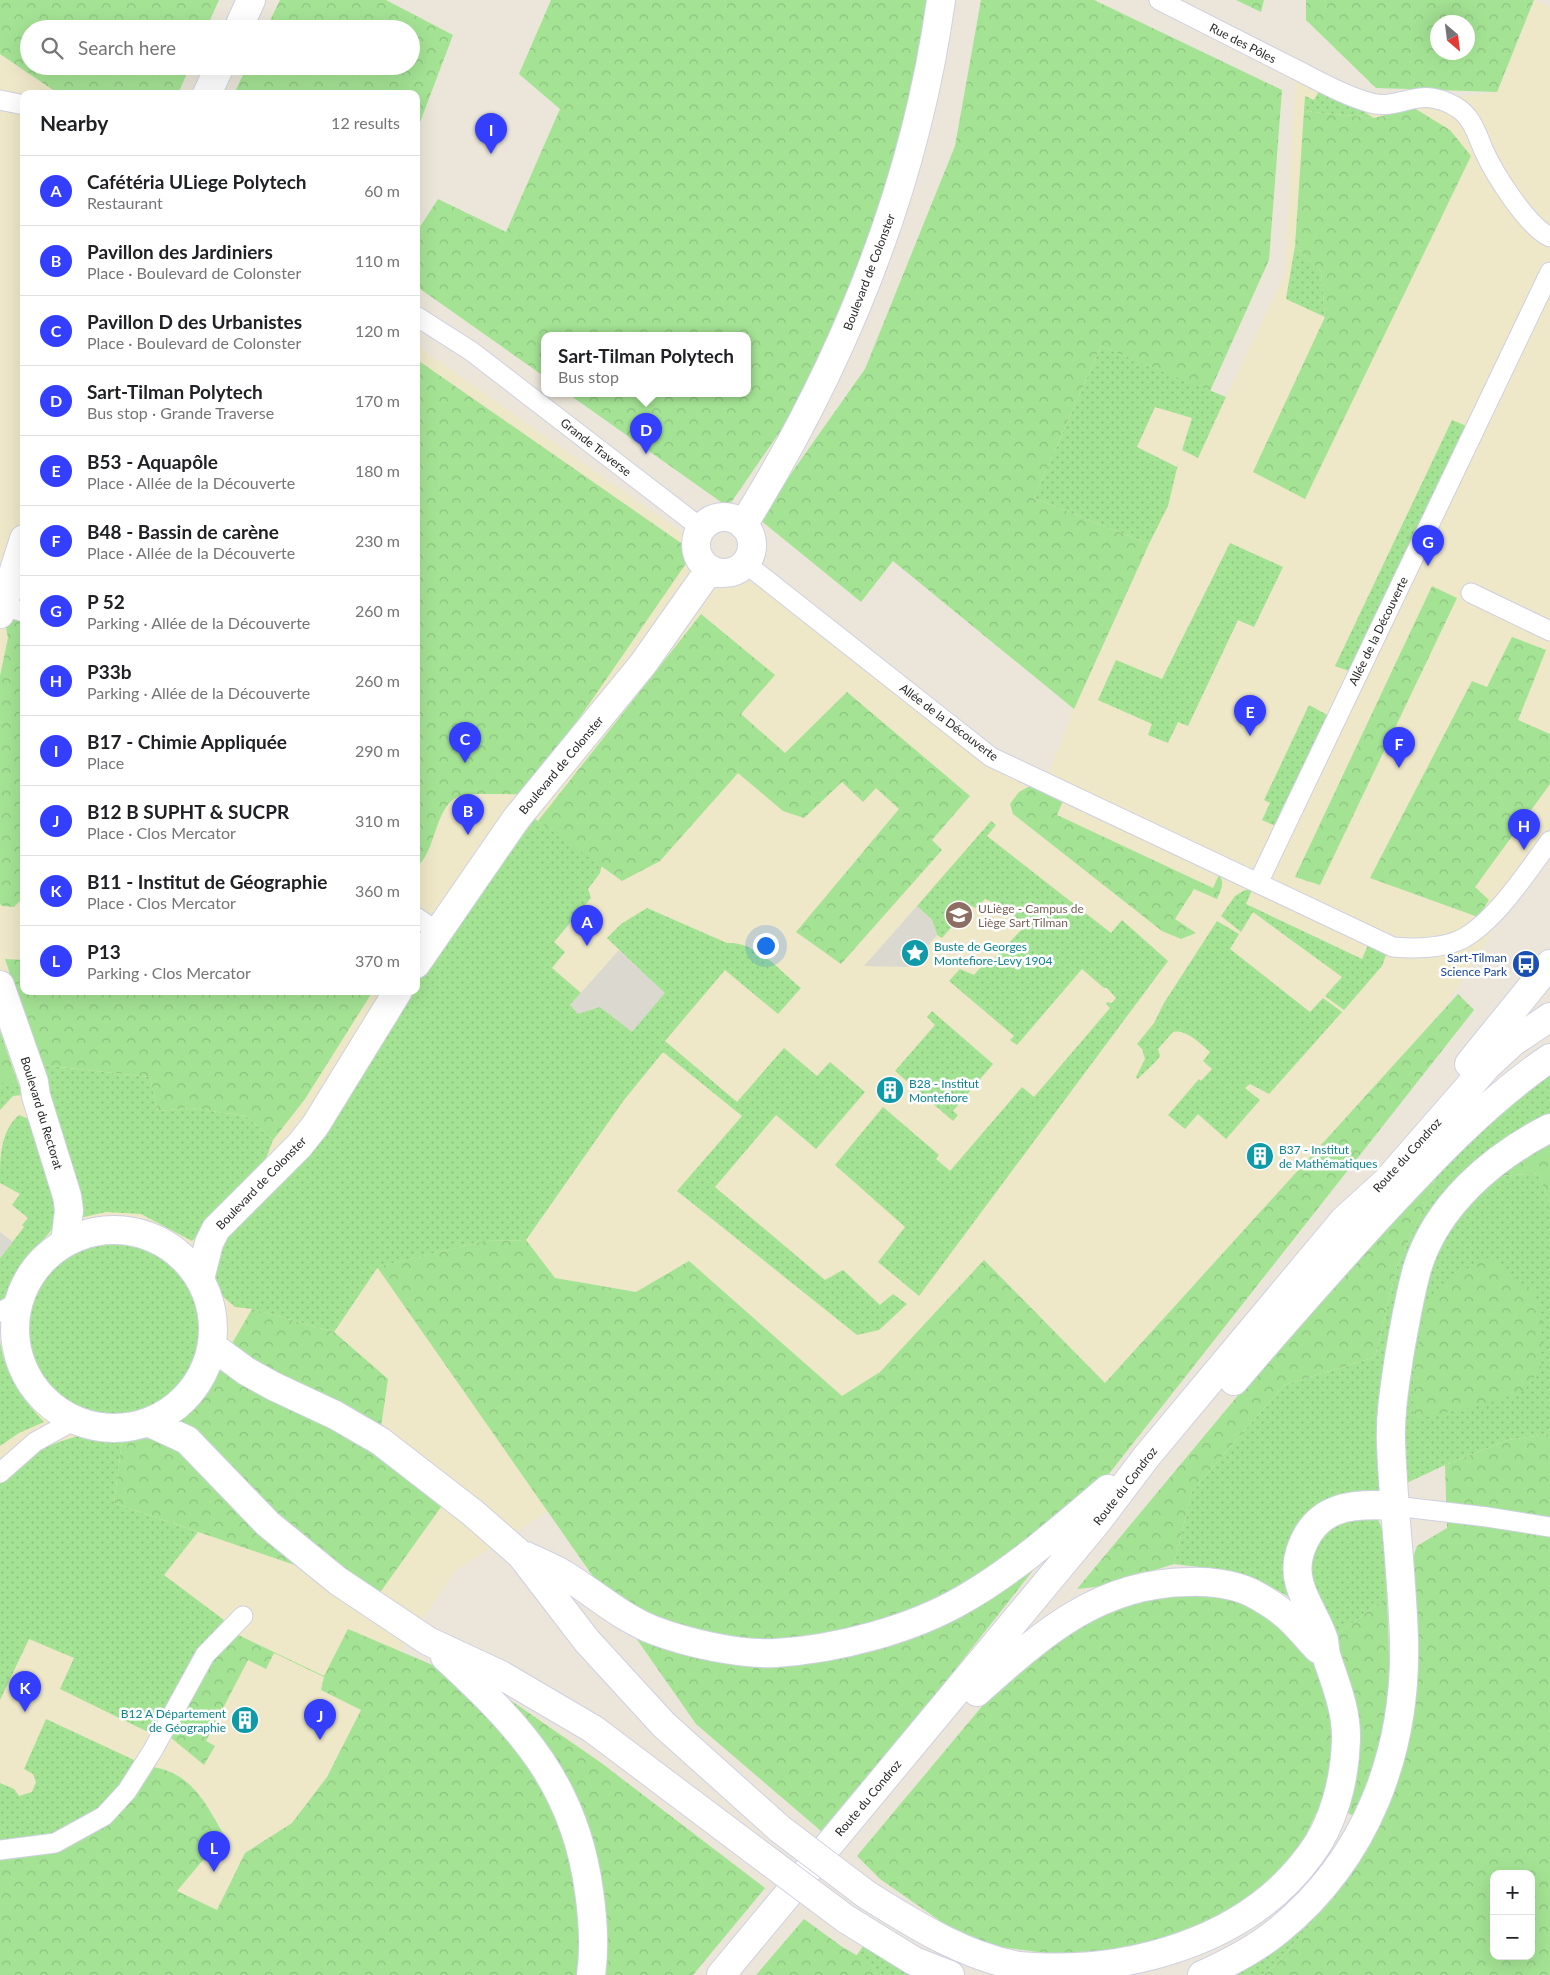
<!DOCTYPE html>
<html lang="en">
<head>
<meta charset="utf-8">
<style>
  :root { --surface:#fff; --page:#f6f6f6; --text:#202124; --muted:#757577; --line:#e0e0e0; --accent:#343efd }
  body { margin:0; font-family:Lato,sans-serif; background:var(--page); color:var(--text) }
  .controls { position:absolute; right:15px; bottom:15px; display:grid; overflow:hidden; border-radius:10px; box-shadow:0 5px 20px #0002 }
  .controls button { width:45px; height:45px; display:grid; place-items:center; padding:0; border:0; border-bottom:1px solid var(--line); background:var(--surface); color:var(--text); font:25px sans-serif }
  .compass { position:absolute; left:1430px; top:15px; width:45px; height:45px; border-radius:50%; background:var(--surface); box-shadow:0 5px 20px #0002; rotate:152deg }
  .you { position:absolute; left:765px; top:945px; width:18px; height:18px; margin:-12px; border:4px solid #fff; border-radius:50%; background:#1a73e8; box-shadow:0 0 0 8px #1a73e833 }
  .badge { display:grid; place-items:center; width:32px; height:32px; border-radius:50%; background:var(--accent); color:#fff; font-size:16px; font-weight:700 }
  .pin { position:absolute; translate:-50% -41px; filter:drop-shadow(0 1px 2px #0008) }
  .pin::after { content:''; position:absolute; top:26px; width:18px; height:15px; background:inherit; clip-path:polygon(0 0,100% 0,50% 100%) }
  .popup { position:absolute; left:541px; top:332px; width:210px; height:65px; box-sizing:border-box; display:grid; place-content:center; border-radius:10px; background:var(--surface); filter:drop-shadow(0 1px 4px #0005); font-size:16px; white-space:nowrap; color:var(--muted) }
  .popup b { font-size:19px; color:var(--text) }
  .popup::after { content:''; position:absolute; left:50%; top:100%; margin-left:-10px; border:10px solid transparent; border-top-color:var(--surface) }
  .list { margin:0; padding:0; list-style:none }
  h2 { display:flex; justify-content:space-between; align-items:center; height:65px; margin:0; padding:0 20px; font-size:21px }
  h2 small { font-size:16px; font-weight:400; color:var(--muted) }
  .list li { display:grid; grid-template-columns:32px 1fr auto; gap:15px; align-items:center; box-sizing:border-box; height:70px; padding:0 20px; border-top:1px solid var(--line) }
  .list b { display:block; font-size:19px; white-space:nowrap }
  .list p { margin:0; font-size:16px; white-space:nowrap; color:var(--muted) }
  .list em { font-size:16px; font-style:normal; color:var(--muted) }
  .icon { flex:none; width:28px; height:28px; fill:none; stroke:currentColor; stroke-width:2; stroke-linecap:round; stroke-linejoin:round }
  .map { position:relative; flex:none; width:1550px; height:1975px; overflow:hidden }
  .search { position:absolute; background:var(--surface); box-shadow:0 5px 20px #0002; left:20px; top:20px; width:400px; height:55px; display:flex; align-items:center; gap:12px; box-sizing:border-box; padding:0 18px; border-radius:28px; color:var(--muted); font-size:19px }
  .panel { position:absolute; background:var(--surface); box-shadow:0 5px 20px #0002; left:20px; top:90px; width:400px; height:905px; border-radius:10px }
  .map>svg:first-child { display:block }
  .education { fill:#eee7c8 }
  .grass { fill:url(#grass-dots) }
  .forest { fill:url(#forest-crowns); fill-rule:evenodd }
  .plaza { fill:#dbd8d0 }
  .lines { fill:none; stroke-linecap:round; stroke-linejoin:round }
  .minor-casing { stroke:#cfd0e2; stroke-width:21 }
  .secondary-casing { stroke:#cfd0e2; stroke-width:30 }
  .minor { stroke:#fff; stroke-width:19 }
  .secondary { stroke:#fff; stroke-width:28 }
  .secondary-bridge-casing { stroke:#cfd0e2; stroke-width:30; stroke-linecap:butt }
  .secondary-bridge { stroke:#fff; stroke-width:28 }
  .labels { text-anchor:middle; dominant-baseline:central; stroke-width:5; stroke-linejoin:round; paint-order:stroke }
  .street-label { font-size:12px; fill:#282828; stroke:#fff }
  .education-label { font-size:12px; fill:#785e54; stroke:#fff; text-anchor:start }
  .culture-label { font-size:12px; fill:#0d838f; stroke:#fff; text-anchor:start }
  .transit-label { font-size:12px; fill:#164399; stroke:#fff; text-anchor:end }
</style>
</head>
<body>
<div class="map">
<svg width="1550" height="1975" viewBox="0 0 1550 1975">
  <defs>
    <pattern id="grass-dots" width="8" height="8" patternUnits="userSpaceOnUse" patternTransform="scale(1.25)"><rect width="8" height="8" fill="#a4e394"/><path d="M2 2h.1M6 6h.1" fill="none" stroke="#8dc380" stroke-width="1.8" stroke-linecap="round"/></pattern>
    <pattern id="forest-crowns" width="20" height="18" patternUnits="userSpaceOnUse" patternTransform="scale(1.25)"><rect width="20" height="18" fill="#a4e394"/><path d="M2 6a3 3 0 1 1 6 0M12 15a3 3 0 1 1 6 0" fill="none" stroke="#8dc380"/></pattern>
  </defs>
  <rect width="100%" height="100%" fill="#ebe6d9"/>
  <path class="education" d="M1534,0l16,7v832l-106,170 -339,374 -121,-123 -104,112 -38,24 -153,-134 -53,30 -81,-14 -29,-38 -148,27 170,244 -93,60 -94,139 -34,67 -35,46 -47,30 -28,57 -40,-19 -14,-122 -10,-2 -98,76 -55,7v-1796l59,40h-35v897h392v-646l604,426 25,11 29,-73 75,-165 -48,-198 125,51 59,-123 11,-205 77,35 67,-5 57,-7z"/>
  <path class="grass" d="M1322,86l52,32 -70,-7 1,-15 9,4z
    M1295,246l26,26 4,45 -39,-18z
    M1101,346l125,51 -28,61 -16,-8 10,-32 -37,-11 -18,40 40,20 2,-7 -11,46 -19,38 -115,-46z
    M1452,420l17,7 -117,245 -17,-6z
    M1230,543l53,24 -29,60 -16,-7 -50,106 -10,-4 -10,21 -20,-8 4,-11 -54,-24 18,-40 46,19z
    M1309,705l20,11 -51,111 -16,-7 8,-17 -6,-3z
    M535,819l67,45 -2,9 -12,16 3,9 -37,44 11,10 -13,16 29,25 -11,12 30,2 32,24 32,-38 -57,-55 14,-14 26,-16 80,35c29,-2 52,27 74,45l-23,26 -53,-44 -60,71 72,61 47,-54 33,28 13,-14 35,30 -49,57 -40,-34 -61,72 110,93 18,-10 37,35 13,-11 14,10 -28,26 -22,5 -180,-144 65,-75 -79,-64 -39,48 -98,140 -42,1 -106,26 -44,65 -82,-23 -17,-2 -15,-13 -7,-29 11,-33 185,-241h7v-11l28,-43z
    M991,821l5,4 -9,11 124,97 11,-13 46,41 -249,335 -41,-34 27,-35 -70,-62 48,-58 56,48 -3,4 14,12 72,-84 12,10 76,-89 -4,-4 1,-2 5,1 4,-5 -9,-10h-3l-22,-19 -65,76 -7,-5 4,-4 -65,-55 11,-12 14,6 13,-15 4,2 32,-34 -12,-18 -26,-11 -9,9 -9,-4 -7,8 3,2 -21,24 -5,-3 -5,-15 -15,-14z
    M1245,890h7l-6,14 116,55 6,-14 20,5 -6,16 -38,44 -19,-14 17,-19 -89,-65 -12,20 -20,-16 14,-20z
    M1217,921l22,13 -9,15 80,63 13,-14 19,14 -73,82 -19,-10 -5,4 15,12 -34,39 -28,-25 -13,15 -17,-14 31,-36 2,2 11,-12 -9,-8 7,-9c-9,-8 -24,-23 -37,-20l-15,17 2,7c-6,9 -14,14 -22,23l-2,-2 9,-18 -3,-10 -5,-5 17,-21 10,-20z
    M932,1011l61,53 -40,47 5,4 -5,6 -58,-50 40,-46 -8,-8z
    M41,1065l109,12 8,34 33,-3 55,8 27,24 -12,32 -69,69 -51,-27 -35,-2 -31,7z
    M1550,1067v52l-59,58 47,-4 12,30v231l-42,6 -63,25 -66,31 -40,1 -48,101 -32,-18 -43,-11 -42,-5 18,-73 92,-106 91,-28 22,-91 39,-85 -20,7z
    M0,1083h18l5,12 -10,1 -13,14z
    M19,1115l10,4 29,86 -4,22 -35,42 -8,22 -11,13v-46l24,-31 -2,-2 6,-7 -16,-13 8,-11 -20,-11c0,-24 0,-52 19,-68z
    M29 1330a87 87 0 1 1 174 0a87 87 0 1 1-174 0Z
    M0,1341c5,34 21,56 44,81l-25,11 -19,13z
    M78,1436l27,5h17l-8,62 84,29 -34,43 60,45 -25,30 -43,80 -10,1 -86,-42 14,-31 -45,-19 -29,61v-218c28,-28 40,-35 78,-46z
    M1376,1516l7,14 4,67 -55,41 -23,-51 3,-45 20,-21z
    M46,1719l88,41c-19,38 -52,70 -95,79 -13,2 -26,2 -39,4v-60l14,6 5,7 13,-4 4,-10 -3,-8 -9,-5z
    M1334,1897l-59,69 -12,9h-33l39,-22z
    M864,1945l54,30h-42l-3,-10 -17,-9z"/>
  <path class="forest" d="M0,0h219l-13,29h-177v37h161l-12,28h-119l-59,-40z
    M280,0h106l67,35 -37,98v-39h-182l13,-28h164v-37h-145z
    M551,0h382l-24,137 -88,235 -93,135 -161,-114h180v-58h-202v42l-129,-91v-53l22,-34 68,33 54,-123 -41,-35z
    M981,0h113l188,90 -13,170 -59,131 -109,-45 -67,152 115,46 -75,165 -181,-148 -32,41 -102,-83 106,-150 90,-223z
    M1236,0h28l-3,12z
    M1306,0h228l-37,92 -121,-4 -70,-68zM1438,22h30v30h-30z
    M1414,108l36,22 21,26 -166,343 -52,-27 72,-155 -4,-45 -26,-26 9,-135 70,7z
    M416,359l278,193 -167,242c-13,1 -62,-2 -70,3 -23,12 -20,53 -41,71z
    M24,539v358l-10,10 -12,-1 -2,-2v-228l8,-38 -6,-32z
    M1432,586l25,12 -137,287 -25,-8z
    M701,614l74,61 -34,39 44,39 62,-61 123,104 -38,44 10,10 -101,114 -45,-32 103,-123 -23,-21 -13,14 -21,-20 -38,36 -21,-7 -45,-38 -78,88 -38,20 -84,-60z
    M1512,637l34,13 -28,70 32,14v50l-75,103 14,13 -11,17 -108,-39 102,-197 15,6z
    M1030,786l33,15 -6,14 156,73 6,-13c6,8 2,15 -2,24l-23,-10 -19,30 21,14 -15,6 -19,-8 -149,-117 -3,-10 9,-12z
    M5,959l19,1v31h196l8,3 8,-3h137l-68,108 -32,41 -27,-24 -55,-8 -33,3 -8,-34 -109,-12z
    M1458,994l16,16 -543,690 -110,131 -125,-107 -319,-457 107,-26 42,-1 29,38 81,14 53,-31 153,135 38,-24 104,-112 121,123z
    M0,1031l18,52h-18z
    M1550,1141v62l-12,-30 -47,4z
    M1436,1181l-39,85 -22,91 -91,28 -92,106 -18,73 -70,22 -27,3 222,-267 117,-134z
    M1488,1258l46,34 8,29 -1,46 -17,24 -41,14 -69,14 -1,-39 11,-76 33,-30z
    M252,1309l82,23 54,47 -11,75 64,53 -62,87 -265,-91 8,-62 48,-12 24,-20z
    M1550,1434v541h-287l12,-9 59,-69 56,-93 21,-73 7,-90 -9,-72 8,-23 30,-18 -2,-63 63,-25zM1494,1874h37v82h-37z
    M1181,1587l75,15 53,45 21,47 6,56 -12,47 -21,44 -37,44 -44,30 -45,24 -63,15h-62l-58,-8 -48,-21 -66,-46 -23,-23 152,-182 92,-67z
    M1387,1597l4,113 -31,110 -15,-9c4,-27 12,-57 13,-84 1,-28 -13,-65 -26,-89z
    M348,1629l155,66 97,67 165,126 -72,87h-693v-115l54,-9 99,-84c40,7 52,36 71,68l-47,56 40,19 28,-57 47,-30 35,-46 34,-67 -40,-20 3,-13 -50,-24 -8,16 -18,-9 -42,81 9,5 -11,19 -34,-28 41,-76 23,-28 90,43z
    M804,1919l37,27 32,19 3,10h-120z"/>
  <path class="plaza" d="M917,906l15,14 5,15 -23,27 -5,5 -45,-1z
    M619,950l46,43 -33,39 -32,-25 -22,7 -8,-9z
    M0,1232l13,10 -13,16z"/>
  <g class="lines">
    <defs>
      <path id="minor" d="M1159,0c46,23 91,46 136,69 24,12 50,27 76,34 31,8 47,-19 85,4 16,9 21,28 28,44 11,24 43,75 66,86
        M0,100l24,5
        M416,316l55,35 230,177
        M745,563l246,194 402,190c23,2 50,2 71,-9 33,-19 63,-66 86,-97
        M1471,593l79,38
        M2,606l22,6
        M1258,883l292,-611
        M416,917l22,15
        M0,1312l18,-10
        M0,1473l35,-31 40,-22
        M1395,1506l92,11 63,10
        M0,1850l55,-7 49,-27 23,-25 26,-41 52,-95 38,-39"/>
      <path id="secondary" d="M238,29l13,-29
        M207,94l13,-28
        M696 545a28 28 0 1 1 56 0a28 28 0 1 1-56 0Z
        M743,525c100,-161 172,-337 198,-525
        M0,614l24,-75
        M416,964l100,-145 127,-155 67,-95
        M0,985l34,97 2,14 31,100 2,14 -4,33
        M1469,1064l81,-100
        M15 1329a99 99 0 1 1 198 0a99 99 0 1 1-198 0Z
        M200,1279l9,-36 7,-14 83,-83 16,-20 83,-135
        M212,1346l34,25 27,15 62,29 45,26 93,72 48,42 66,86 77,84 116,104
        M1234,1381c46,-54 93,-107 141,-160 54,-58 109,-118 175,-163
        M148,1422l39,18 81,84 70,57 90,60 73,34 92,54 162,122
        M526,1556c12,6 26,11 37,18 30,18 57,43 90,56 34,13 87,25 123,23 61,-4 135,-23 188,-54 52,-30 98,-71 144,-110
        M445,1657c76,70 130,128 144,234 4,28 6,57 2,84
        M977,1692c64,-57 121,-109 211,-110 20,-1 46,2 64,11 15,8 31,18 43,31 8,8 15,17 23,25
        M867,1895c47,29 96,61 152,71 106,9 227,-23 291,-111 24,-31 35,-77 36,-115 1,-28 -10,-55 -19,-82 -2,-5 -2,-12 -3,-18 -9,-29 -35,-55 -24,-88 15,-47 52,-49 95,-46
        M846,1919l68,42 36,14
        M721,1975l376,-453 50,-66 197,-236 42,-38 101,-116 26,-24 37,-25
        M1202,1975c27,-12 54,-26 77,-45 88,-72 128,-178 125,-291 -2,-66 -11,-132 -13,-198 -1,-28 4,-56 8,-84 5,-29 10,-59 18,-88 19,-64 76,-112 133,-141"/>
    </defs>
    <use href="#minor" class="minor-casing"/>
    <use href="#secondary" class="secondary-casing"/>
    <use href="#minor" class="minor"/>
    <use href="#secondary" class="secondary"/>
    <defs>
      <path id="secondary-bridge" d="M780,1829l87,66
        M755,1851l91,68"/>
    </defs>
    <use href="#secondary-bridge" class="secondary-bridge-casing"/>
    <use href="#secondary-bridge" class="secondary-bridge"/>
  </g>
  <defs>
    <symbol id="university-disc" viewBox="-11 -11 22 22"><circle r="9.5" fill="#8d6e63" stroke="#fff"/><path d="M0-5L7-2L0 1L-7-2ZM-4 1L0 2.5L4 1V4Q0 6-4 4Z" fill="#fff"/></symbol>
    <symbol id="sight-disc" viewBox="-11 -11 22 22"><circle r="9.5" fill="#0f9aa8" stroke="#fff"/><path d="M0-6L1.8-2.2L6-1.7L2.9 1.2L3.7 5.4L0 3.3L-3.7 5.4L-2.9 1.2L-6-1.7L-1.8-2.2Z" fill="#fff"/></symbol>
    <symbol id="bus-disc" viewBox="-11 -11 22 22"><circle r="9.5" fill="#1a4fb4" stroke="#fff"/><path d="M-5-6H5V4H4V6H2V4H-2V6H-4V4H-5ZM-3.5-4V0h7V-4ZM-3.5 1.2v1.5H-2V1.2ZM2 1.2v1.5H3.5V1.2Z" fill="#fff"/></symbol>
    <symbol id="building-disc" viewBox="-11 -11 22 22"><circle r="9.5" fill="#0f9aa8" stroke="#fff"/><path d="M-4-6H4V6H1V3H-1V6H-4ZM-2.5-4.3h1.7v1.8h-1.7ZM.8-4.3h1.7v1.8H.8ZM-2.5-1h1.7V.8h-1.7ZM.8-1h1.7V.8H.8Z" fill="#fff"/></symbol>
  </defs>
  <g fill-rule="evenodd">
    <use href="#university-disc" x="943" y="899" width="32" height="32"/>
    <use href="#sight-disc" x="899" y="937" width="32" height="32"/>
    <use href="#bus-disc" x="1510" y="948" width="32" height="32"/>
    <use href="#building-disc" x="874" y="1074" width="32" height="32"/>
    <use href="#building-disc" x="1244" y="1140" width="32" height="32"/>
    <use href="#building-disc" x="229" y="1704" width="32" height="32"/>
  </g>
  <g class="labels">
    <g class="street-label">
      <text transform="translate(1243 43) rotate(27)">Rue des Pôles</text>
      <text transform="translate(869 272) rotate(-69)">Boulevard de Colonster</text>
      <text transform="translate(596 447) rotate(38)">Grande Traverse</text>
      <text transform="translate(1378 631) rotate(-64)">Allée de la Découverte</text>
      <text transform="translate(949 722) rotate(37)">Allée de la Découverte</text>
      <text transform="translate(561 765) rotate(-50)">Boulevard de Colonster</text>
      <text transform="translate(42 1113) rotate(73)">Boulevard du Rectorat</text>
      <text transform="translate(1407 1155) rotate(-48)">Route du Condroz</text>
      <text transform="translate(261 1183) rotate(-46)">Boulevard de Colonster</text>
      <text transform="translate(1125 1486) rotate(-52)">Route du Condroz</text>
      <text transform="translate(868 1798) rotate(-50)">Route du Condroz</text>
    </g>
    <g class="education-label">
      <text x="978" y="908">ULiège - Campus de<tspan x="978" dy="14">Liège Sart Tilman</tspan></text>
    </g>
    <g class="culture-label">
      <text x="934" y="946">Buste de Georges<tspan x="934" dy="14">Montefiore-Levy 1904</tspan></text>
      <text x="909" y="1083">B28 - Institut<tspan x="909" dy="14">Montefiore</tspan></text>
      <text x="1279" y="1149">B37 - Institut<tspan x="1279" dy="14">de Mathématiques</tspan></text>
      <text x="226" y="1713" text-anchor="end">B12 A Département<tspan x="226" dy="14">de Géographie</tspan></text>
    </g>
    <g class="transit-label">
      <text x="1507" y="957">Sart-Tilman<tspan x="1507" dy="14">Science Park</tspan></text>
    </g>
  </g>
</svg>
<div class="controls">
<button>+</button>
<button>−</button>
</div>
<svg class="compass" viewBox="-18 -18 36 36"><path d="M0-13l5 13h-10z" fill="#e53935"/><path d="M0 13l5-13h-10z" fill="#757577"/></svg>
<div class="you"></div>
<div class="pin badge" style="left:587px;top:946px">A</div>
<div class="pin badge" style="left:468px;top:835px">B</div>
<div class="pin badge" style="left:465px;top:763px">C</div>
<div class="pin badge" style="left:646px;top:454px">D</div>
<div class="popup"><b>Sart-Tilman Polytech</b>Bus stop</div>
<div class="pin badge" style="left:1250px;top:736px">E</div>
<div class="pin badge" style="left:1399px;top:768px">F</div>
<div class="pin badge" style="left:1428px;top:566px">G</div>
<div class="pin badge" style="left:1524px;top:850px">H</div>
<div class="pin badge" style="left:491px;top:154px">I</div>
<div class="pin badge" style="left:320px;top:1740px">J</div>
<div class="pin badge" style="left:25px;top:1712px">K</div>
<div class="pin badge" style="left:214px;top:1872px">L</div>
<div class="search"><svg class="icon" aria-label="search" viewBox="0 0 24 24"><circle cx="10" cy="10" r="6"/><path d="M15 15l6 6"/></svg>Search here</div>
<section class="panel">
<h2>Nearby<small>12 results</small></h2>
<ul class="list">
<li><span class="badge">A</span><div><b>Cafétéria ULiege Polytech</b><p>Restaurant</p></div><em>60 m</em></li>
<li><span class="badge">B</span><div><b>Pavillon des Jardiniers</b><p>Place · Boulevard de Colonster</p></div><em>110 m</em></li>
<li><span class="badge">C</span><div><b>Pavillon D des Urbanistes</b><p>Place · Boulevard de Colonster</p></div><em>120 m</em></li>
<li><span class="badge">D</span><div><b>Sart-Tilman Polytech</b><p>Bus stop · Grande Traverse</p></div><em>170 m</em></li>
<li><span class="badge">E</span><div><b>B53 - Aquapôle</b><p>Place · Allée de la Découverte</p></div><em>180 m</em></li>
<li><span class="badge">F</span><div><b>B48 - Bassin de carène</b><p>Place · Allée de la Découverte</p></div><em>230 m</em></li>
<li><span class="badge">G</span><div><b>P 52</b><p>Parking · Allée de la Découverte</p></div><em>260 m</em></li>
<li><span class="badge">H</span><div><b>P33b</b><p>Parking · Allée de la Découverte</p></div><em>260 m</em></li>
<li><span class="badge">I</span><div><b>B17 - Chimie Appliquée</b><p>Place</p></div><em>290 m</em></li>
<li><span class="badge">J</span><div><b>B12 B SUPHT &amp; SUCPR</b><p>Place · Clos Mercator</p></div><em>310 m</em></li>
<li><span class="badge">K</span><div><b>B11 - Institut de Géographie</b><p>Place · Clos Mercator</p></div><em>360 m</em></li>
<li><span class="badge">L</span><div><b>P13</b><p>Parking · Clos Mercator</p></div><em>370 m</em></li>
</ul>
</section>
</div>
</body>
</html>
